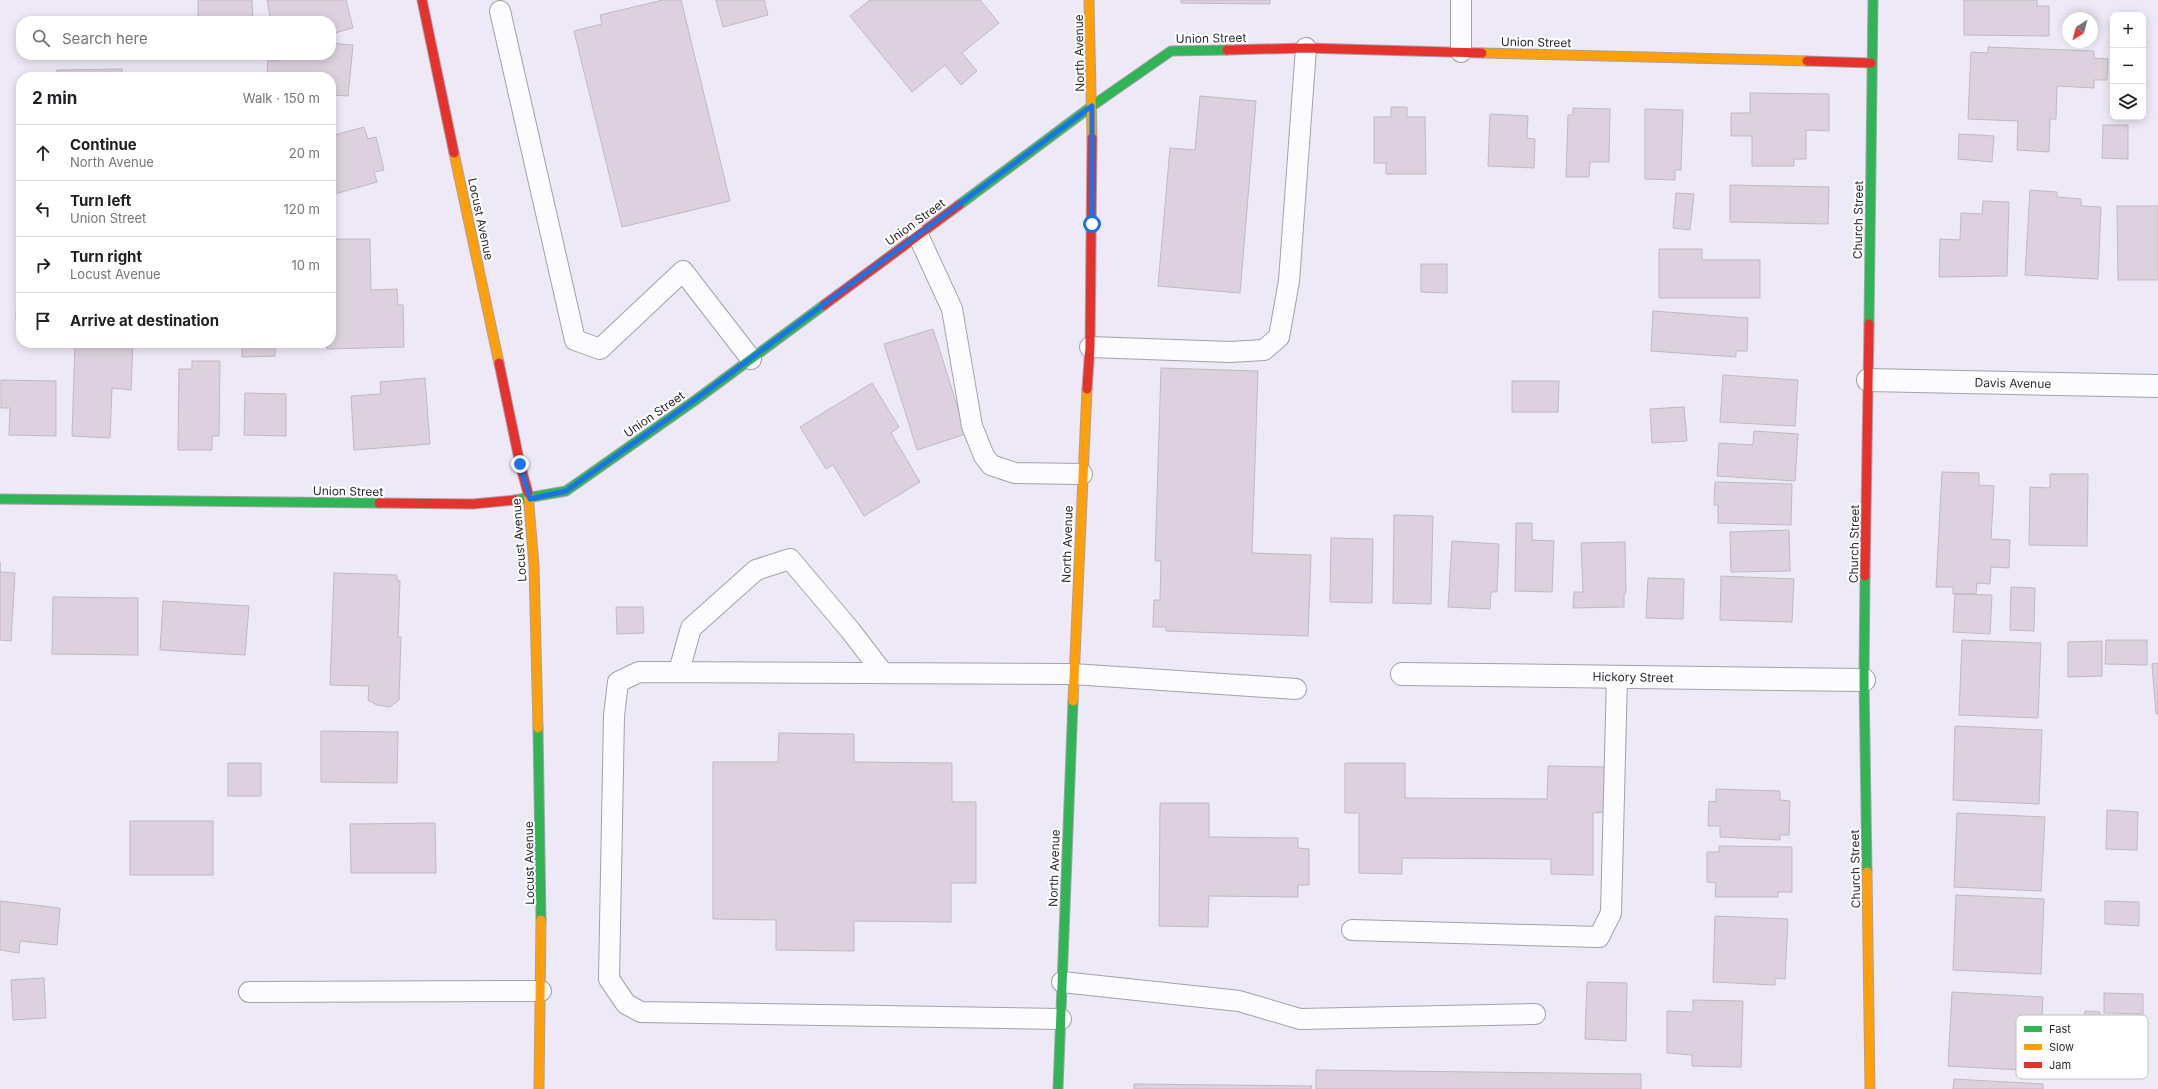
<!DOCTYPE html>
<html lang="en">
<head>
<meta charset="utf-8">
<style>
  :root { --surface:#fff; --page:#f6f6f6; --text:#202124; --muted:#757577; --line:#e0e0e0 }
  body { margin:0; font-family:Inter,sans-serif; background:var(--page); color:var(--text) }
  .controls { position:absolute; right:12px; top:12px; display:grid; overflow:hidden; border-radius:8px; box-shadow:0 2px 10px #0003 }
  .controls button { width:36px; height:36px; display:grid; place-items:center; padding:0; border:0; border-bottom:1px solid var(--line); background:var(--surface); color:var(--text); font:20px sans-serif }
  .compass { position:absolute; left:2062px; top:12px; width:36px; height:36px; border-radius:50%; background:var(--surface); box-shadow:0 2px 10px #0003; rotate:216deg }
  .stop { position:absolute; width:12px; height:12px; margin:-9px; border:3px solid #1a73e8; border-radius:50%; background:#fff }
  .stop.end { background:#1a73e8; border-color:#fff; box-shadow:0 1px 4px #0008 }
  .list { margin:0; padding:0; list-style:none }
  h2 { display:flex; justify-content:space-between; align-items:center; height:52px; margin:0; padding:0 16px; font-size:17px }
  h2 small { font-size:13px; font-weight:400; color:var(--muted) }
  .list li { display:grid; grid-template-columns:26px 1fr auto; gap:12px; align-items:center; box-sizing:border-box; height:56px; padding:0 16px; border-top:1px solid var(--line) }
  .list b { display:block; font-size:15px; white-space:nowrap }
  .list p { margin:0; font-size:13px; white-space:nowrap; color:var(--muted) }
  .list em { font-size:13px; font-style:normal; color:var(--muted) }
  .icon { flex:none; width:22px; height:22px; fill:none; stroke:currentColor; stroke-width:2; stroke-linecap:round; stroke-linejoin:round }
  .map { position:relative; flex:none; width:2158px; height:1089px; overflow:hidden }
  .search { position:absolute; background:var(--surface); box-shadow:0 2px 10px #0003; left:16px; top:16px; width:320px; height:44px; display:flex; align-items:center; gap:10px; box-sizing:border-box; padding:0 14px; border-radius:16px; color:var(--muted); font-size:15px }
  .panel { position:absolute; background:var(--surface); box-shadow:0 2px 10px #0003; left:16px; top:72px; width:320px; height:276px; border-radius:16px }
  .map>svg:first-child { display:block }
  .building { fill:#ddd1df; stroke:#bfb9c1 }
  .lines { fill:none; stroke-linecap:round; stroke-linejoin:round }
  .lane-casing { stroke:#a4a0aa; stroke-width:22 }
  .street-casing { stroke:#a4a0aa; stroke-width:24 }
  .fast-casing { stroke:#a4a0aa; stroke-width:11 }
  .slow-casing { stroke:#a4a0aa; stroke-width:11 }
  .jam-casing { stroke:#a4a0aa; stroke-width:11 }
  .lane { stroke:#fcfcfe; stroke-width:20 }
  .street { stroke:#fcfcfe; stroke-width:22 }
  .fast { stroke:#30b455; stroke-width:9 }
  .slow { stroke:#ff9f0a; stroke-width:9 }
  .jam { stroke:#e5322d; stroke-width:9 }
  .route { stroke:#1a73e8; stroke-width:5 }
  .labels { text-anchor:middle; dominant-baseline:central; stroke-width:4; stroke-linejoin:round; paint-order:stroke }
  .street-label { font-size:12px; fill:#2c2932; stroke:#fff }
  .key { fill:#fff; stroke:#c0bfc2; stroke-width:1 }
  .key-label { font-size:11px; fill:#2c2932 }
</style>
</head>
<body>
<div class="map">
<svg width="2158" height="1089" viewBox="0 0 2158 1089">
  <rect width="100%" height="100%" fill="#eee9f6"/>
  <path class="building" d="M198,0h54l1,21h-55z
    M267,0h79l7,28 -22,6v-13h-60z
    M663,0h18l49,201 -108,26 -48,-196 28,-7 -2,-9z
    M716,0h48l4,15 -45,12z
    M870,0h110l19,23 -37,30 15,18 -16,14 -16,-20 -33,27 -62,-76z
    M1181,0h89v4l-89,-1z
    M1964,0h73v6h12v30l-85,-1z
    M331,43l22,2 -5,51 -17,-1v-18h-64l1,-17 12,1v-6h51z
    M1988,47l106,4v7l14,1 -1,21h-13v8l-37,-2 -1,33h-6l-1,33 -32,-2 1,-29 -50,-2 3,-67 17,1z
    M122,69v8h-65v-7z
    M1750,93l79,1v37l-23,-1v29h-12v7h-42v-30h-21v-23h19z
    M1200,96l56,5 -16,192 -82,-7 12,-138 25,2z
    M1391,107h16v10h18l1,57h-40v-11h-12v-46h17z
    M1573,108l37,1 -1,53h-19l-1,15h-23l2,-62h5z
    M1645,109l38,1 -2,60h-6v10l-30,-1z
    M1490,114l38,2 -1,22 8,1 -1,29 -46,-2z
    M2103,125h25v34l-26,-1z
    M364,127l4,12 8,-2 8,33 -10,2 3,10 -46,13v-59z
    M1959,134l35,2 -2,26 -34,-3z
    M1730,185l99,2 -1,37 -98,-2z
    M2030,190l27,2v5l24,2v7l20,1 -3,72 -73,-4z
    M1676,193l18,1 -4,36 -17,-2z
    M1983,201l26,1 -2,74 -68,1 1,-38 20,1 1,-27 21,1z
    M2117,206h41v74h-40z
    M331,239h39l1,51 26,-1 1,16h5l1,42 -77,2v-6h4z
    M1659,249h43v11h58v38h-101z
    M1421,264h26v29l-26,-1z
    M17,286h4v34h-5z
    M1653,311l95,7 -1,33h-11v6l-85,-6z
    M933,329l33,105 -49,16 -33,-106z
    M75,343h58l-2,47 -19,-2 -2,50 -38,-2z
    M242,343h33v13l-33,1z
    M192,361h28l-1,75h-7v14h-34l1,-81h13z
    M1161,368l97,3 -6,182 59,2 -3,81 -142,-5v-4h-13l1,-27h6l1,-39h-6z
    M1723,375l75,5 -3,46 -75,-4z
    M425,378l5,66 -76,6 -3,-54 30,-2 -1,-12z
    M1,380l55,1v55l-47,-1 1,-27h-9z
    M1512,381h47l-1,31h-46z
    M872,383l27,44 -8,6 29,49 -56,34 -31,-51 -7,4 -26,-42z
    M245,393l41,1v42l-42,-1z
    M1684,407l3,34 -35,2 -2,-34z
    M1754,431l44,3 -3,47 -78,-5 2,-33 34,2z
    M1942,472l37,1v12l15,1 -3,53 19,1 -1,28 -18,-1 -1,17 -13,-1 -1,11h-23v-7h-17z
    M2050,474h38l-1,72 -58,-1 1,-58 20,1z
    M1715,482l77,2 -1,41 -73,-2v-18h-4z
    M1394,515l39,1 -2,88 -38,-1z
    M1516,523h16v17l22,1 -2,51 -37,-1z
    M1789,530l1,41 -59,1 -1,-40z
    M1331,538l42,1 -1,64 -42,-1z
    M1452,541l47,3 -2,48h-6l-1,17 -42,-2z
    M1625,542l1,51 -2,1v13l-51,1 1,-16h9l-2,-49z
    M0,562v10l15,1 -4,68 -11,-1z
    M334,573l63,2v5l3,1 -2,56h3l-2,63 -9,7 -13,-2 -9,-5 1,-14 -39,-1z
    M1721,576l73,3 -2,43 -72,-2z
    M1648,578l36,1 -1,40 -37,-1z
    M2011,587l24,1 -1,43 -24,-1z
    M1955,594l37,1 -2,39 -37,-2z
    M53,597l85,1v57l-86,-1z
    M163,601l86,5 -4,49 -85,-5z
    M616,607h27l1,26 -27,1z
    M1962,640l79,3 -3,75 -79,-3z
    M2106,640h41v25l-42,-1z
    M2102,641v35l-34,1v-35z
    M2158,663v51h-2l-4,-50z
    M1955,726l87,4 -3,74 -86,-4z
    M321,731l77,1 -1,51 -76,-1z
    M779,733l75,1v28l98,1v39h24v81h-25v39l-97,-1v30l-78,-1v-30l-63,-1v-157h65z
    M228,763h33v33h-33z
    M1345,763h60v35l142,1 1,-33 59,1v45l-14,1v62l-42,-1v-15l-149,-1v16l-43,-1v-60h-14z
    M1716,789l64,2v9l10,1 -1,34h-9v5l-60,-3v-11h-12l1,-25 7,1z
    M1160,803h49v34l89,1v10l11,1v36h-11v12l-89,-1 -1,31 -49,-1z
    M2107,810l31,2 -1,38 -31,-1z
    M1957,813l88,4 -4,74 -87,-4z
    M130,821h83v54h-83z
    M435,823l1,50h-85l-1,-49z
    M1719,846l73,1v45h-14v5h-63l1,-14 -9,-1v-30h12z
    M1956,895l88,4 -3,75 -88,-4z
    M0,901l60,7 -3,37 -37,-4 -1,12 -19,-3z
    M2105,901l34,1v24l-34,-2z
    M1715,916l73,3 -3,60 -10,-1v7l-62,-3z
    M44,978l2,40 -33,2 -2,-40z
    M1587,982l40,1 -1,58 -41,-2z
    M1952,992l91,5 -4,74 -91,-5z
    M2104,993l39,1v20l-39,-1z
    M1693,1000l50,1 -2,66 -49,-1v-11l-25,-2v-42l26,1z
    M2085,1011l15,1 -1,21 -16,-1z
    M1316,1070l325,4v15h-325z
    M1954,1079l89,5v5h-90z
    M1134,1084l178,2 -1,3h-177z"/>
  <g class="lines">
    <defs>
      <path id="lane" d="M1461,0v52
        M500,11l75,329 25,9 83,-78 68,88
        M918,235l34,74 20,117 12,30 7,9 24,8 67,1
        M1090,347l140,5 34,-2 15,-13 10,-56 17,-233
        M679,671l12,-43 65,-58 34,-11 60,71 33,43
        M1352,930l247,7 12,-24 6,-236
        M1062,982l177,19 61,18 235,-5
        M249,992l292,-1
        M1061,1019l-420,-7 -15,-8 -17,-25 5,-263 4,-34 21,-10 434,2 223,15"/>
      <path id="street" d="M1868,380l290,6
        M1402,674l462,6"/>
      <path id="fast" d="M959,205l133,-99 79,-55 56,-1
        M1869,324l4,-324
        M0,499l379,4
        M515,500l51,-9 131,-92 127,-94
        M1865,576l-1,104 3,192
        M538,728l3,192
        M1058,1089l15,-388"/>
      <path id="slow" d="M1089,0l3,138
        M1482,53l325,8
        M454,153l45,210
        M528,493l6,72 4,163
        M1073,701l14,-312
        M1867,872l3,217
        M539,1089l2,-169"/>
      <path id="jam" d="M422,0l32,153
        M1227,50l79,-2 176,5
        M1807,61l64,2
        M824,305l135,-100
        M499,363l21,101 8,29
        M1087,389l3,-42 2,-209
        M379,503l94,1 42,-4
        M1865,576l4,-252"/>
    </defs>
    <use href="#lane" class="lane-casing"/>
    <use href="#street" class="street-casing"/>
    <use href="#fast" class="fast-casing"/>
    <use href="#slow" class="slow-casing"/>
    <use href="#jam" class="jam-casing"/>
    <use href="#lane" class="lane"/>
    <use href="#street" class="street"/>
    <use href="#fast" class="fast"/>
    <use href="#slow" class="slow"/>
    <use href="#jam" class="jam"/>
  </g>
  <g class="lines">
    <path class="route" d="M520,464l10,35 36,-8 130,-92 396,-293v118"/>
  </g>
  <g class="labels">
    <g class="street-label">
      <text transform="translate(1211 38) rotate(-1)">Union Street</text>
      <text transform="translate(1536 42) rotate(1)">Union Street</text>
      <text transform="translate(1079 53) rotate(-91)">North Avenue</text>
      <text transform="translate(481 219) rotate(78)">Locust Avenue</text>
      <text transform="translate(1858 220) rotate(-89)">Church Street</text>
      <text transform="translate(915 222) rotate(-36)">Union Street</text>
      <text transform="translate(2013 383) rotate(1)">Davis Avenue</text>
      <text transform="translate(654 414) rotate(-35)">Union Street</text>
      <text transform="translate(348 491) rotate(1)">Union Street</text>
      <text transform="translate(519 540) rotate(-94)">Locust Avenue</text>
      <text transform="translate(1067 544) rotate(-88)">North Avenue</text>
      <text transform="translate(1854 544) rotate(-89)">Church Street</text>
      <text transform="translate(1633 677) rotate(1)">Hickory Street</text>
      <text transform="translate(529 863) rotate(-91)">Locust Avenue</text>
      <text transform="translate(1054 868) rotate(-88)">North Avenue</text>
      <text transform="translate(1855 869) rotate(-91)">Church Street</text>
    </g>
  </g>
  <rect x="2016" y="1015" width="132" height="64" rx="6" class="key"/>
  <rect x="2024" y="1026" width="18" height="6" fill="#30b455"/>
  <rect x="2024" y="1044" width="18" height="6" fill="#ff9f0a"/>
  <rect x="2024" y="1062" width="18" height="6" fill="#e5322d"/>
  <g class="key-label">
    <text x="2049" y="1033">Fast</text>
    <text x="2049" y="1051">Slow</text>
    <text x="2049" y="1069">Jam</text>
  </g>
</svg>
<div class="controls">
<button>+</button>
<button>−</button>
<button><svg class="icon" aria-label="layers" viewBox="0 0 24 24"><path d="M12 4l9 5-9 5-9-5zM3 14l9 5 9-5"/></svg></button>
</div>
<svg class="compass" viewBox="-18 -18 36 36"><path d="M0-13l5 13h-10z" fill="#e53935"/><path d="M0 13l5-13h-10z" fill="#757577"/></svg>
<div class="stop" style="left:1092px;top:224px"></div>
<div class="stop end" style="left:520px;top:464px"></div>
<div class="search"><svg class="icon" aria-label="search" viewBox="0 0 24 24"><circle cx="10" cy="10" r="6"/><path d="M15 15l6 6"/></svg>Search here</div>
<section class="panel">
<h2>2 min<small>Walk · 150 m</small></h2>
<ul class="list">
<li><svg class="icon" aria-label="ahead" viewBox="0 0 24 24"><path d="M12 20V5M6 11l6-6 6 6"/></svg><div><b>Continue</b><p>North Avenue</p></div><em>20 m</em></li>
<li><svg class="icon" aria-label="left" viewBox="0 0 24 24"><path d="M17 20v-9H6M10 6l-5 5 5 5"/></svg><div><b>Turn left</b><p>Union Street</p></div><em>120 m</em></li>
<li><svg class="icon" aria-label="right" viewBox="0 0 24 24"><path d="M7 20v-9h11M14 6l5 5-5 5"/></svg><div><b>Turn right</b><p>Locust Avenue</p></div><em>10 m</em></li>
<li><svg class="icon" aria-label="arrive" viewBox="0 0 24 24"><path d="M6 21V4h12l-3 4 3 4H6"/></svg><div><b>Arrive at destination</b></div></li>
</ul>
</section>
</div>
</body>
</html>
